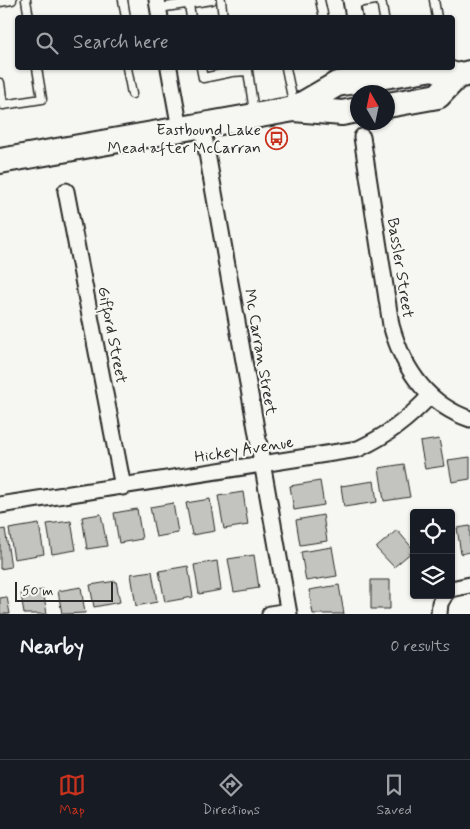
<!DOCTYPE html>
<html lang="en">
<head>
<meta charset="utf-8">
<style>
  :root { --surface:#171b24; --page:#242831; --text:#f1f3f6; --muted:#9ea1a6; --line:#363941; --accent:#c8321e }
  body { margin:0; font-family:Mynerve,sans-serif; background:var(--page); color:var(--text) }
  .controls { position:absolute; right:15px; bottom:15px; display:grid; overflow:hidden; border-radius:5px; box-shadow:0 1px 4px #0004 }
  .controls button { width:45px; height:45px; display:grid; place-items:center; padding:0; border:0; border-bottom:1px solid var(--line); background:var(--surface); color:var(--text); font:25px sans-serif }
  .compass { position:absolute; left:350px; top:85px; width:45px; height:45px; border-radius:50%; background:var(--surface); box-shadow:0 1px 4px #0004; rotate:351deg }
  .scale { position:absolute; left:15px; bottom:12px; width:98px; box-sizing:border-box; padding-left:5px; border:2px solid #2b2b2b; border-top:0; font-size:14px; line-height:18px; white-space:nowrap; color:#2b2b2b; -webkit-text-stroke:4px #f6f6f2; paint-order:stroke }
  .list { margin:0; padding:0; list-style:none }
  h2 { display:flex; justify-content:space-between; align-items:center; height:65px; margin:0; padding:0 20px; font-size:21px }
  h2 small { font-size:16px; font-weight:400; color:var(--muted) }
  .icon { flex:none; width:28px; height:28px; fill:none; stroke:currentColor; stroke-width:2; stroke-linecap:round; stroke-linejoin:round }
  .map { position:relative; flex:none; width:470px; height:614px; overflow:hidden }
  .search { position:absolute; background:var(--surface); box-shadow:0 1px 4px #0004; left:15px; right:15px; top:15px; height:55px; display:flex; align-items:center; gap:12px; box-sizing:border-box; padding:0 18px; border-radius:5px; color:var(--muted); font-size:19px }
  .sheet { height:145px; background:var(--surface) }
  nav { display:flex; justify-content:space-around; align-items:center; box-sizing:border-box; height:70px; border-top:1px solid var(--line); background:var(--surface); font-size:14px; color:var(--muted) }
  nav a { display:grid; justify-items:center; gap:2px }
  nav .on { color:var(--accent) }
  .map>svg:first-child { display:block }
  .building { fill:#c3c3c0; stroke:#2b2b2b }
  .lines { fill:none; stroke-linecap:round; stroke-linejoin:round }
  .lane-casing { stroke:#2b2b2b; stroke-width:11 }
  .street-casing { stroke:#2b2b2b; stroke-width:19 }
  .primary-casing { stroke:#2b2b2b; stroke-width:28 }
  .lane { stroke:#f6f6f2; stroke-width:8 }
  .street { stroke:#f6f6f2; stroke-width:15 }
  .primary { stroke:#f6f6f2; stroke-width:24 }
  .labels { text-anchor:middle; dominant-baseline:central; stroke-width:4; stroke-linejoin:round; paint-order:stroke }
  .poi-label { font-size:16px; fill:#2b2b2b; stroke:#f6f6f2; text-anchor:end }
  .street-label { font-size:16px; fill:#2b2b2b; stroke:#f6f6f2 }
</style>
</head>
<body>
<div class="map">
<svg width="470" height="614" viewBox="0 0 470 614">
  <rect width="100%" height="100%" fill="#f6f6f2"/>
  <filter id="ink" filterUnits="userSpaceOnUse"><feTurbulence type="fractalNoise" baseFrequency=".02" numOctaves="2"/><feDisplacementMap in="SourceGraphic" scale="10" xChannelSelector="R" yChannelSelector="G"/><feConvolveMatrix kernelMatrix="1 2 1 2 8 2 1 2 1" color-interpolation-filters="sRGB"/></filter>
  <g filter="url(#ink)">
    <path class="building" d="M439,439l5,27 -19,3 -5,-27z
      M470,457v22l-18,3 -4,-22z
      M404,464l6,33 -26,4 -5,-33z
      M320,481l4,24 -30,5 -4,-24z
      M374,481l3,21 -33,5 -3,-21z
      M243,492l5,33 -24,4 -6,-33z
      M210,499l5,32 -23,4 -6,-32z
      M173,503l5,30 -22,4 -6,-30z
      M137,509l5,30 -23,4 -5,-30z
      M101,514l6,32 -20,3 -5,-32z
      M323,515l4,26 -27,4 -4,-25z
      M71,521l5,29 -24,4 -5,-30z
      M39,524l5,30 -30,5 -5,-30z
      M470,526v26l-9,2 -4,-26z
      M5,529l6,38 -11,2v-39z
      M397,530l17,20 -20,17 -18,-19z
      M332,547l5,29 -31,5 -5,-29z
      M254,555l5,33 -25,4 -6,-33z
      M217,561l4,29 -22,4 -5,-29z
      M188,566l5,31 -28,5 -6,-31z
      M152,571l5,31 -21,4 -5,-32z
      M371,580h19v29h-19z
      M116,581l4,21 -26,5 -4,-22z
      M339,585l5,29h-31l-4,-24z
      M81,587l4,26 -23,1 -4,-23z
      M43,590l4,24h-23l-3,-21z
      M7,597l3,17h-10v-16z"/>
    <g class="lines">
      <defs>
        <path id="lane" d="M26,0l3,18
          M123,0l3,18
          M221,0l2,18
          M320,0l4,18
          M381,0l3,18
          M434,0l3,18
          M0,2l12,-2
          M189,4l2,14
          M351,4l25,-4
          M159,8l53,-8
          M127,68l5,26
          M201,68l2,10 29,-6
          M231,68l1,4 16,-1 6,41
          M286,68l8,39
          M0,83l3,22 39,-6 -5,-31"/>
        <path id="street" d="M157,0l3,18
          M351,0l3,18
          M169,68l11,61
          M202,125l87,489
          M362,137l29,188c12,43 35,79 79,94
          M66,191l57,296
          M0,505l358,-56c30,-14 49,-29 72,-53
          M451,589l19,-4
          M270,614l18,-3
          M439,614l1,-11 5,-8"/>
        <path id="primary" d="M388,105l50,-9 19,-20
          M294,109l43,-25 96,-16 24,8 13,-3
          M0,161l294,-52 48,4 16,-3"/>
      </defs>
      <use href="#lane" class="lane-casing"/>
      <use href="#street" class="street-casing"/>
      <use href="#primary" class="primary-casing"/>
      <use href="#lane" class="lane"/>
      <use href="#street" class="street"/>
      <use href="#primary" class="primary"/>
    </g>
  </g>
  <defs>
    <symbol id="bus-ring" viewBox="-11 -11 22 22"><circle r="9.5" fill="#f6f6f2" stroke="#c8321e" stroke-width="1.5"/><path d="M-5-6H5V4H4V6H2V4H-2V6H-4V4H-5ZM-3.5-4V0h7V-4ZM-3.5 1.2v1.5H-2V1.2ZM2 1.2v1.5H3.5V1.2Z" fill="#c8321e"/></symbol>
  </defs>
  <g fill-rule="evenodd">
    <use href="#bus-ring" x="264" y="126" width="25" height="25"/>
  </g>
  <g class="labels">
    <g class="poi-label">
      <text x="261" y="130">Eastbound Lake<tspan x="261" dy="18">Mead after McCarran</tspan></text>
    </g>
    <g class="street-label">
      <text transform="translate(400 268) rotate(81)">Bassler Street</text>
      <text transform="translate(112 335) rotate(79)">Gifford Street</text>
      <text transform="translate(260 352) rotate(80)">Mc Carran Street</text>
      <text transform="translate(244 450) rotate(-9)">Hickey Avenue</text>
    </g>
  </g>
</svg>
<div class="controls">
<button><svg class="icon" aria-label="locate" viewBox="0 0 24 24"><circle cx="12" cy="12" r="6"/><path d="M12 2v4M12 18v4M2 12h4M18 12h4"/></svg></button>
<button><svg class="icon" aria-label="layers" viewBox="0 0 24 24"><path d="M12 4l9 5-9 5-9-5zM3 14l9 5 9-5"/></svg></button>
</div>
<svg class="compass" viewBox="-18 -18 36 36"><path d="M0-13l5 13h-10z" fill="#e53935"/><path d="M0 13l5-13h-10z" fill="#9ea1a6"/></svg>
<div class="scale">50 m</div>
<div class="search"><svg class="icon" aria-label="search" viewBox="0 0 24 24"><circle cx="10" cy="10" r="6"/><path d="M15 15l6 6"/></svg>Search here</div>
</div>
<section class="sheet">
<h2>Nearby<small>0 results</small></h2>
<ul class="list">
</ul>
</section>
<nav>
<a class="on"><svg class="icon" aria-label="map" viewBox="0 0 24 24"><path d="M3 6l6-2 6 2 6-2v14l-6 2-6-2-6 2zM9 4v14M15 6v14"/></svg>Map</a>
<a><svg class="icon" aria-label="directions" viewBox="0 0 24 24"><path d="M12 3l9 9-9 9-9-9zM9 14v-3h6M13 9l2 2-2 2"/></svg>Directions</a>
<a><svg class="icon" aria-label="saved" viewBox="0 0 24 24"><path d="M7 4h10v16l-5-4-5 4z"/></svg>Saved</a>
</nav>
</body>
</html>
